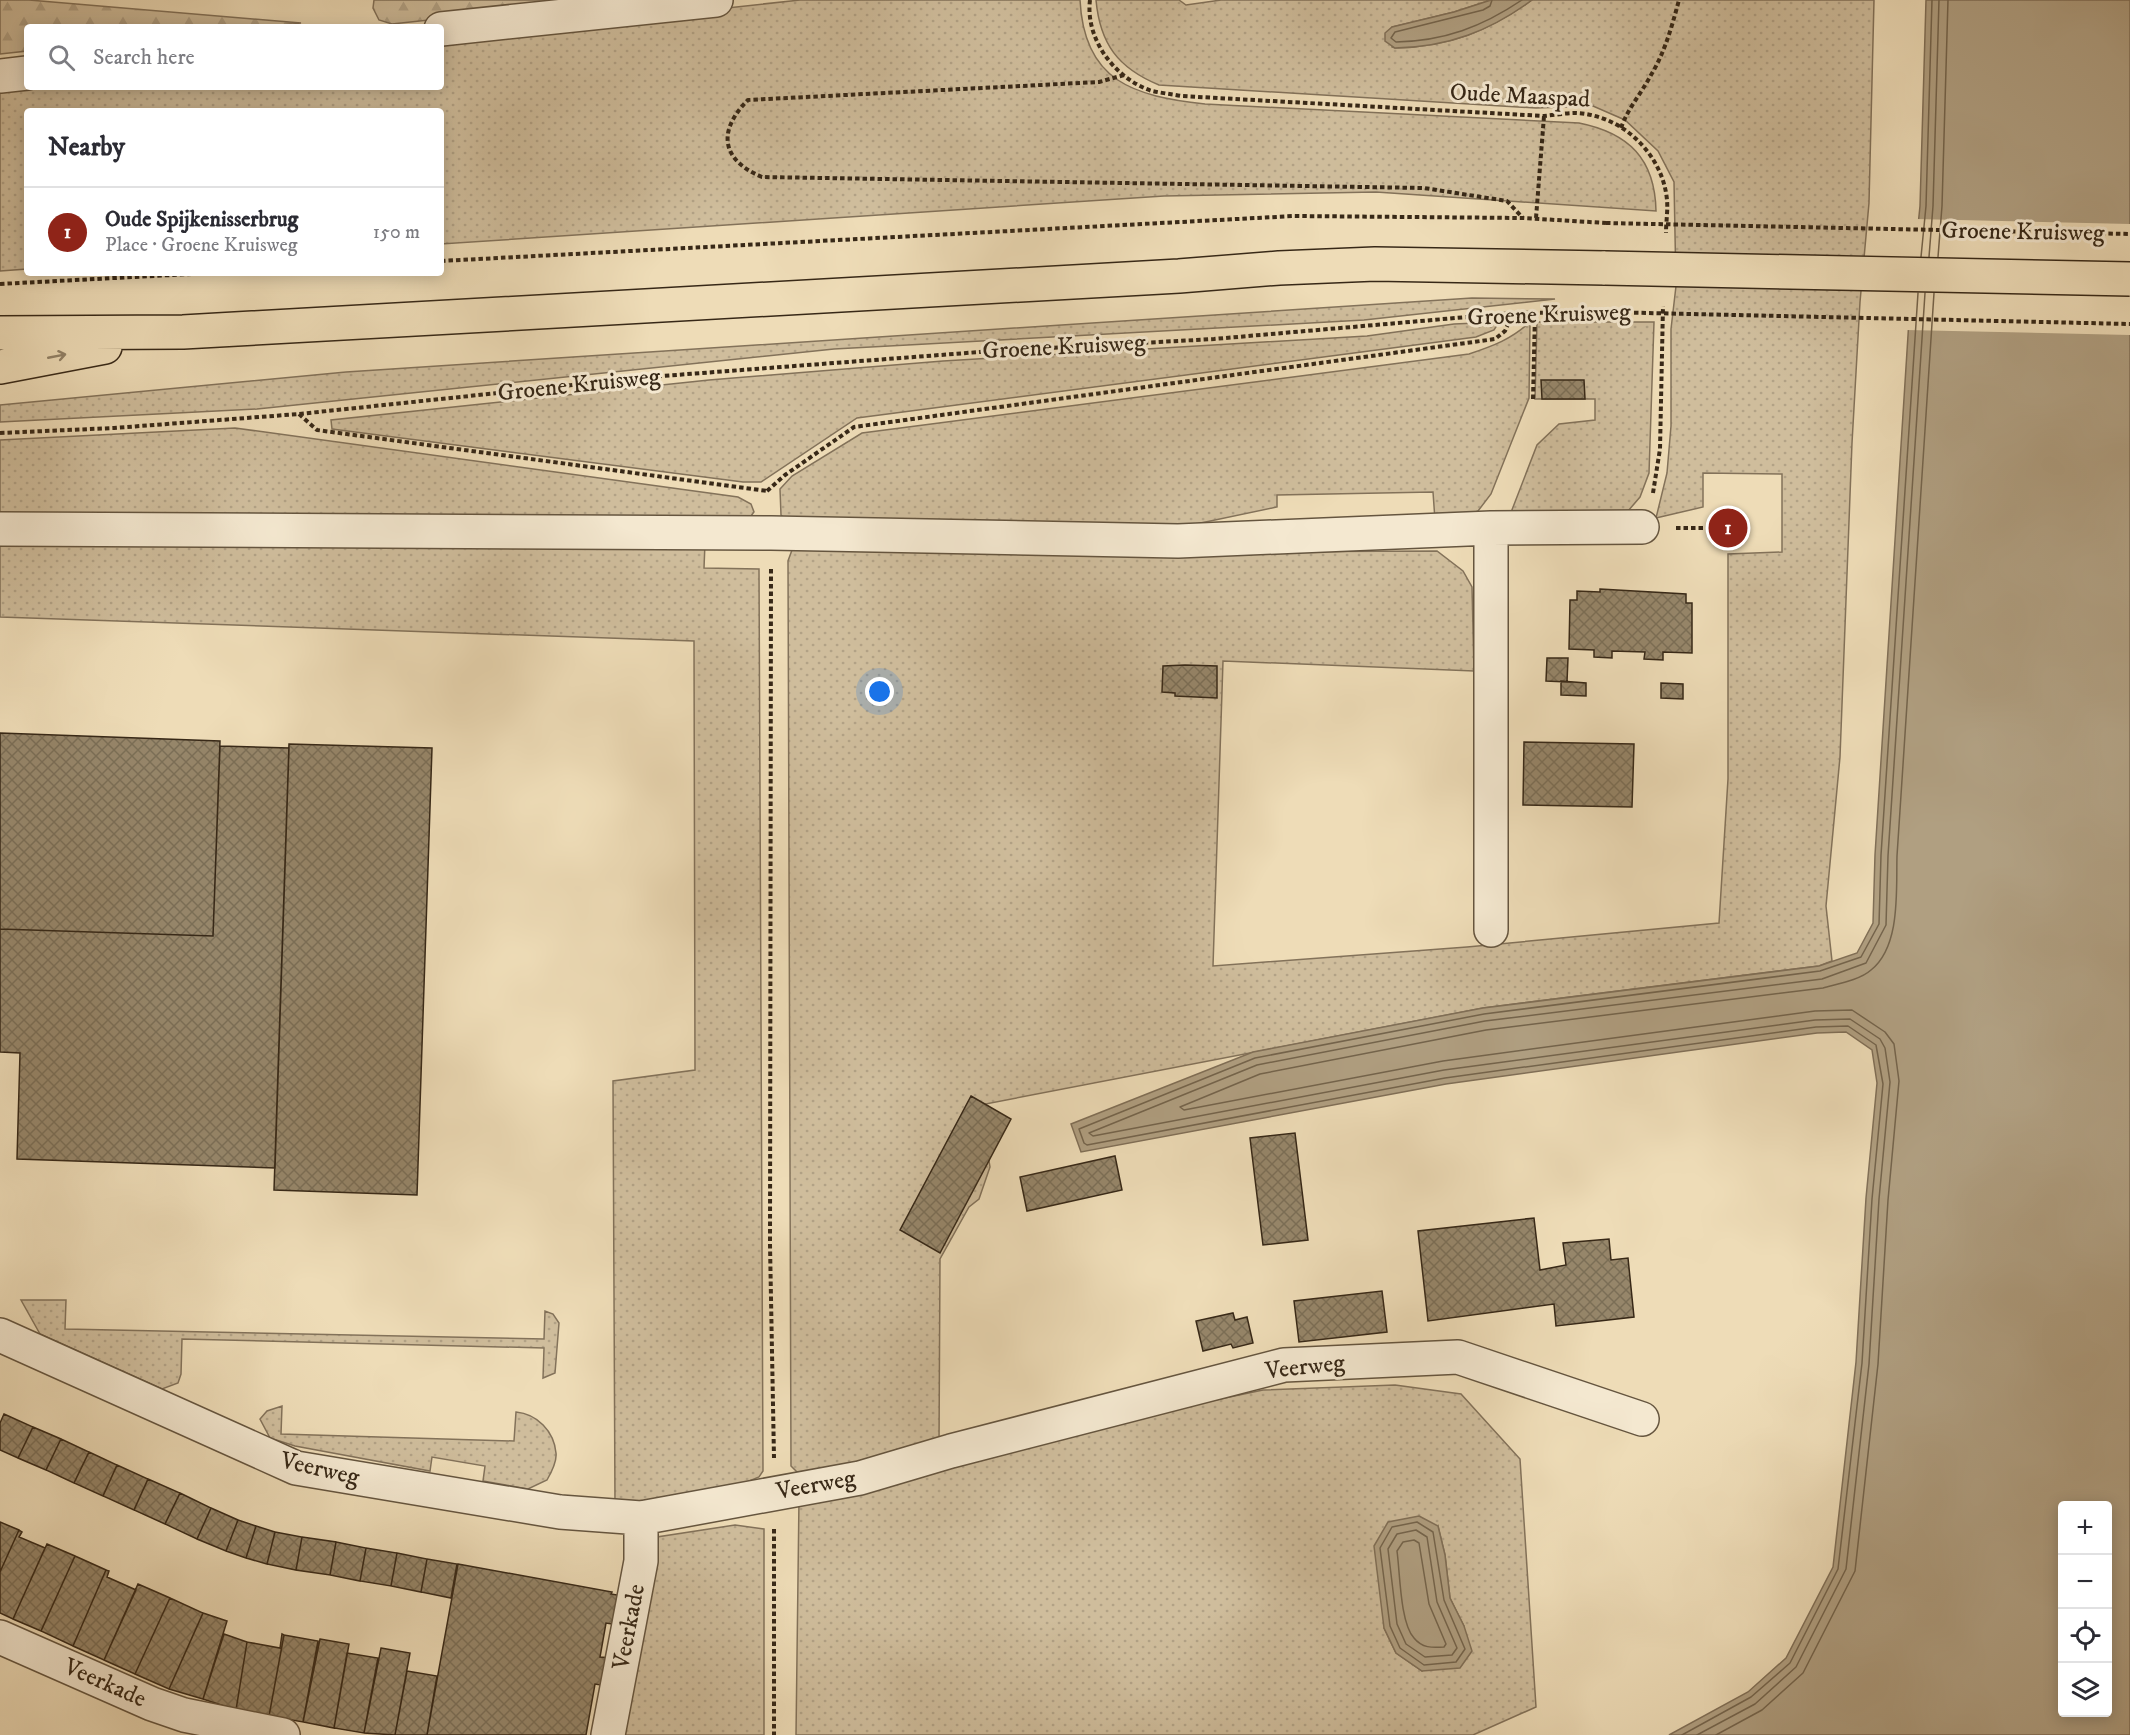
<!DOCTYPE html>
<html lang="en">
<head>
<meta charset="utf-8">
<style>
  :root { --surface:#fff; --page:#f2f2f3; --text:#2b2b33; --muted:#7c7c81; --line:#e1e1e2; --accent:#8f2418 }
  body { margin:0; font-family:"IM FELL DW Pica",serif; background:var(--page); color:var(--text) }
  .controls { position:absolute; right:18px; bottom:18px; display:grid; overflow:hidden; border-radius:6px; box-shadow:0 3px 15px #0003 }
  .controls button { width:54px; height:54px; display:grid; place-items:center; padding:0; border:0; border-bottom:2px solid var(--line); background:var(--surface); color:var(--text); font:30px sans-serif }
  .you { position:absolute; left:880px; top:692px; width:21px; height:21px; margin:-15px; border:4px solid #fff; border-radius:50%; background:#1a73e8; box-shadow:0 0 0 9px #1a73e833 }
  .badge { display:grid; place-items:center; width:39px; height:39px; border-radius:50%; background:var(--accent); color:#fff; font-size:20px; font-weight:700 }
  .pin { position:absolute; translate:-50% -50%; border:3px solid #fff; box-shadow:0 2px 6px #0006 }
  .list { margin:0; padding:0; list-style:none }
  h2 { display:flex; justify-content:space-between; align-items:center; height:78px; margin:0; padding:0 24px; font-size:26px }
  h2 small { font-size:20px; font-weight:400; color:var(--muted) }
  .list li { display:grid; grid-template-columns:39px 1fr auto; gap:18px; align-items:center; box-sizing:border-box; height:90px; padding:0 24px; border-top:2px solid var(--line) }
  .list b { display:block; font-size:22px; white-space:nowrap }
  .list p { margin:0; font-size:20px; white-space:nowrap; color:var(--muted) }
  .list em { font-size:20px; font-style:normal; color:var(--muted) }
  .icon { flex:none; width:33px; height:33px; fill:none; stroke:currentColor; stroke-width:2; stroke-linecap:round; stroke-linejoin:round }
  .map { position:relative; flex:none; width:2130px; height:1735px; overflow:hidden }
  .search { position:absolute; background:var(--surface); box-shadow:0 3px 15px #0003; left:24px; top:24px; width:420px; height:66px; display:flex; align-items:center; gap:15px; box-sizing:border-box; padding:0 21px; border-radius:6px; color:var(--muted); font-size:22px }
  .panel { position:absolute; background:var(--surface); box-shadow:0 3px 15px #0003; left:24px; top:108px; width:420px; height:168px; border-radius:6px }
  .map>svg:first-child { display:block }
  .grass { fill:url(#grass-dots); stroke:#83725a; stroke-width:1.5; fill-rule:evenodd }
  .forest { fill:url(#forest-firs); stroke:#83725a; stroke-width:1.5 }
  .water { fill:#b09f81; stroke:#806f57; stroke-width:1.5; fill-rule:evenodd }
  .pier { fill:#eedcb7 }
  .lines { fill:none; stroke-linecap:round; stroke-linejoin:round }
  .shore { stroke:#74644c; stroke-width:1.5 }
  .building { fill:url(#building-cross-hatch); stroke:#372817; stroke-width:1.5 }
  .minor-casing { stroke:#65553f; stroke-width:36 }
  .major-casing { stroke:#372817; stroke-width:36 }
  .path { stroke:#372817; stroke-width:4; stroke-dasharray:4.5 3; stroke-linecap:butt }
  .minor { stroke:#f4e8d0; stroke-width:33 }
  .major { stroke:#eedcb7; stroke-width:33 }
  .major-bridge-casing { stroke:#372817; stroke-width:36; stroke-linecap:butt }
  .path-bridge { stroke:#372817; stroke-width:4; stroke-dasharray:4.5 3; stroke-linecap:butt }
  .major-bridge { stroke:#eedcb7; stroke-width:33 }
  .oneway { stroke:#928267 }
  .labels { text-anchor:middle; dominant-baseline:central; stroke-width:6; stroke-linejoin:round; paint-order:stroke }
  .street-label { font-size:24px; fill:#372817; stroke:#f4e8d0 }
</style>
</head>
<body>
<div class="map">
<svg width="2130" height="1735" viewBox="0 0 2130 1735">
  <defs>
    <pattern id="grass-dots" width="8" height="8" patternUnits="userSpaceOnUse" patternTransform="scale(1.5)"><rect width="8" height="8" fill="#cfbd9c"/><path d="M2 2h.1M6 6h.1" fill="none" stroke="#b2a286" stroke-width="1.8" stroke-linecap="round"/></pattern>
    <pattern id="forest-firs" width="22" height="20" patternUnits="userSpaceOnUse" patternTransform="scale(1.5)"><rect width="22" height="20" fill="#cfbd9c"/><path d="M5 1l3.5 6h-7zM16 11l3.5 6h-7z" fill="#b2a286"/></pattern>
    <pattern id="building-cross-hatch" width="8" height="8" patternUnits="userSpaceOnUse" patternTransform="scale(1.5)"><rect width="8" height="8" fill="#96866a"/><path d="M0 0l8 8M0 8l8-8" fill="none" stroke="#7b6e56"/></pattern>
  </defs>
  <rect width="100%" height="100%" fill="#eedcb7"/>
  <filter id="stains"><feTurbulence type="fractalNoise" baseFrequency=".00333" numOctaves="4"/><feColorMatrix values="0 0 0 0 .2 0 0 0 0 .09 0 0 0 0 .02 0 0 0 .5 -.17"/></filter>
  <radialGradient id="worn" r=".72"><stop offset=".6" stop-color="#630" stop-opacity="0"/><stop offset="1" stop-color="#630" stop-opacity=".3"/></radialGradient>
  <path class="grass" d="M800,0h280c4,82 54,96 125,104l374,19c50,10 76,36 77,88l-280,-19 -212,4 -723,48v-133h-414v158l-27,2v-183l441,-1v-48z
    M1096,0h83l7,5 35,-5h270l-37,12 -62,15v20l3,1c55,-1 93,-17 137,-48h342l-5,203 -9,99 -8,141 -12,314 -14,149 6,55 -13,5 -336,42 -508,98 9,25 6,36 -11,32 -10,8 -29,52 -1,188 -138,29 -10,-10 -3,-905 4,-11 9,-5 387,7 249,-1 26,20 9,16 2,84 -251,-10 -10,305 254,-19 252,-24 9,-144v-225l54,-2v-78l-79,-1v34l-47,11 11,-45 4,-47v-97l5,-43 -2,-104 -16,-31 -33,-31 -32,-14 -57,2 -377,-23c-41,-17 -59,-41 -63,-85z
    M1472,298l83,1 -191,21 -530,29 -577,60 -257,13v-17l346,-33z
    M1499,322l-5,8 -18,7 -619,81 -96,64h-18l-411,-53 -1,-9 378,-40 234,-19 424,-25 87,-12z
    M1530,322l-1,76 -38,96 -13,17 -19,8 -24,1 -2,-28 -156,3v12l-100,21 -390,-7 -6,-6 -1,-26 12,-13 70,-43 607,-79c24,-8 43,-15 61,-32z
    M1537,322h117l-5,151 -9,24 -12,14 -118,4 27,-70 22,-21 36,-4v-21h-60z
    M235,428l503,69 13,7 3,8 -6,8 -748,2v-82z
    M705,543l-1,25 55,1 4,902 -4,6 -46,19 -98,10 -2,-425 82,-11 -1,-429 -694,-24v-73z
    M21,1300h45l-1,29 479,10 1,-28 8,3 6,9 -4,50 -12,5 1,-30 -362,-9 -1,35 -3,9 -16,6 -122,-55z
    M1395,1385l66,9 59,65 16,248 -63,28h-677l3,-236 321,-79 143,-30zM1438,1526l7,29 5,43 14,28 -42,45 -26,-18 -12,-25z
    M282,1406l-1,28 233,7 2,-29c21,2 38,19 40,41 1,8 -5,20 -9,27l-19,9 -45,-8 2,-15 -53,-9 -2,14 -135,-25 -25,-8 -10,-19 7,-8z
    M735,1525l29,4v206h-142l35,-198z"/>
  <path class="forest" d="M0,0h29l272,23 -41,4h-233v24l-27,3z
    M374,0h241l-223,24 -13,-4 -6,-12z"/>
  <path class="water" d="M1491,0h41c-42,31 -84,47 -137,48l-10,-7v-8l7,-6 62,-15z
    M1926,0h204v1735h-461l79,-43 38,-34 47,-91 23,-205 10,-164 11,-115 -5,-33 -26,-18 -29,1 -371,51 -365,68 -10,-28 182,-72 230,-44 336,-42 38,-13 16,-30 2,-68 35,-551 10,-98zM2062,1506h46v206h-46z
    M1419,1516l19,10 7,29 5,43 14,28 8,25 -12,17 -38,3 -26,-18 -12,-25 -10,-82 14,-24z"/>
  <path class="pier" d="M1916,219l214,5v111l-224,-5z"/>
  <g class="lines">
    <path class="shore" d="M1492,0l-2,6 -7,4 -88,22 -4,6 5,4c48,-1 86,-15 126,-42
      M1921,257l5,-51 6,-206
      M1929,257l4,-51 6,-206
      M1938,257l4,-51 6,-206
      M1417,1522l16,10 11,68 21,49 -9,13 -32,3 -24,-17 -10,-22 -10,-78 12,-21z
      M1416,1530l11,7 10,65 20,46 -5,7 -27,2 -19,-13 -9,-20 -9,-75 9,-15z
      M1414,1540l5,3 10,61 17,40 -2,3c-12,1 -22,1 -30,-9 -14,-15 -14,-66 -17,-87l6,-9z
      M1682,1735l69,-38 39,-34 48,-94 24,-206 10,-164 11,-115 -7,-39 -28,-19 -32,1 -371,51 -358,67 -3,-2 -5,-14 176,-71 229,-44 336,-43 41,-14 18,-33 2,-69 37,-562
      M1697,1735l58,-31 41,-37 50,-98 23,-205 10,-165 11,-117 -5,-34 -5,-9 -30,-20 -35,1 -371,50 -351,66 -4,-3 168,-68 228,-44 337,-42 44,-16 20,-38 2,-69 37,-563
      M1716,1735l46,-25 41,-37 52,-102 23,-207 10,-164 11,-119 -5,-37 -9,-12 -33,-22 -37,1 -372,50 -259,49 -4,-3 80,-33 226,-44 337,-42c14,-4 37,-8 48,-18 30,-24 25,-80 26,-114l37,-563"/>
  </g>
  <path class="building" d="M1541,380h43l1,19h-43z
    M1600,589l86,5v9h6v50l-29,-1v8l-19,-1 1,-7 -33,-1v7l-18,-1v-7l-25,-1 1,-49h7v-9l23,1z
    M1547,658h21l-1,24 -21,-1z
    M1185,665l32,1v32l-42,-2v-3l-13,-1 1,-26z
    M1561,681l25,2v13l-25,-1z
    M1661,683l22,1v15l-22,-1z
    M0,733l220,8 -7,195 -213,-7z
    M1524,742l110,2 -2,63 -109,-2z
    M289,744l143,4 -15,447 -143,-5z
    M220,746l69,2 -14,420 -258,-9 3,-106 -20,-1v-123l213,7z
    M971,1096l40,23 -71,134 -40,-23z
    M1295,1133l13,107 -45,5 -13,-107z
    M1115,1156l7,34 -95,21 -7,-34z
    M1534,1218l6,52 26,-5 -3,-22 46,-4 2,21 17,-2 6,59 -78,9 -2,-22 -126,17 -10,-90z
    M1382,1291l5,41 -88,10 -5,-41z
    M1233,1313l2,7 12,-3 6,26 -20,5 -2,-4 -28,7 -7,-30z
    M4,1414l29,13 -15,31 -18,-8v-27z
    M33,1427l28,12 -15,31 -28,-12z
    M61,1439l28,13 -15,31 -28,-13z
    M89,1452l28,13 -14,31 -29,-13z
    M117,1465l31,14 -14,31 -31,-14z
    M148,1479l32,14 -15,31 -31,-14z
    M180,1493l31,15 -14,31 -32,-15z
    M211,1508l27,12 -12,31 -29,-12z
    M238,1520l18,6 -10,32 -20,-7z
    M0,1522l19,8 -19,42z
    M256,1526l19,6 -8,32 -21,-6z
    M19,1530l3,2 -3,5 26,11 -32,71 -13,-6v-41z
    M275,1532l27,5 -6,33 -29,-6z
    M302,1537l34,5 -6,33 -34,-5z
    M336,1542l30,6 -6,33 -30,-6z
    M47,1544l28,12 -34,75 -28,-12z
    M366,1548l31,5 -6,33 -31,-5z
    M397,1553l30,6 -6,33 -30,-6z
    M75,1556l31,14 -33,76 -32,-15z
    M427,1559l30,5 -6,34 -30,-6z
    M458,1564l154,28 -1,2 12,2 -5,29 -12,-2 -6,34 11,1 -4,28 -12,-2 -9,51h-159z
    M106,1570l3,1 -2,6 29,13 -32,70 -31,-14z
    M138,1584l32,14 -35,76 -31,-14z
    M170,1598l33,15 -34,76 -34,-15z
    M203,1613l24,8 -24,78 -34,-10z
    M224,1634l23,8 -11,68 -33,-11z
    M282,1634l2,1 -15,81 -33,-6 11,-68 33,6z
    M284,1635l34,6 -15,81 -34,-6z
    M320,1639l29,5 -15,84 -31,-6z
    M381,1648l29,5 -15,82 -31,-2z
    M347,1653l31,5 -14,75 -30,-5z
    M407,1671l30,5 -10,59h-32z"/>
  <g class="lines">
    <defs>
      <path id="minor" d="M441,29l275,-29
        M0,76l27,-3
        M0,529l771,4 407,8 313,-13 151,-1
        M1491,930v-402
        M0,1335l296,133 264,44 81,6 219,-40 91,-27 333,-86 174,-8 184,62
        M0,1637l152,67 32,11 99,20
        M608,1735l33,-174v-43"/>
      <path id="major" d="M0,333l183,-1 996,-56 100,-8 96,-4 230,4
        M0,367l105,-20"/>
    </defs>
    <use href="#minor" class="minor-casing"/>
    <use href="#major" class="major-casing"/>
    <path class="path" d="M1090,0c-5,39 25,79 62,91 9,2 19,3 29,5l363,20c10,-1 22,-3 32,-3 47,2 87,42 91,87 1,10 -1,22 -1,33
      M1124,75l-25,7 -351,18c-31,31 -27,60 14,77l662,11 83,13 16,17
      M1621,128c7,-20 20,-34 30,-53 14,-23 21,-49 28,-75
      M1536,218l8,-102
      M441,261l853,-45 229,2 83,5
      M0,284l210,-11
      M1533,399l2,-86
      M299,414l18,16 450,61
      M0,433l114,-5 185,-14 350,-37 344,-26 221,-12 299,-26 91,-1
      M767,491l18,-16 69,-48 641,-88 10,-8 8,-18
      M1653,493l7,-44 3,-143
      M1676,528h52
      M771,569l-1,676 4,213
      M774,1529v206"/>
    <use href="#minor" class="minor"/>
    <use href="#major" class="major"/>
    <defs>
      <path id="major-bridge" d="M1605,268l525,11"/>
    </defs>
    <use href="#major-bridge" class="major-bridge-casing"/>
    <path class="path-bridge" d="M1606,223l524,11
      M1604,312l526,12"/>
    <use href="#major-bridge" class="major-bridge"/>
  </g>
  <defs><path id="oneway-shaft" d="M-6 0H5M1.5-3L5.5 0L1.5 3" fill="none" stroke-width="1.6" stroke-linecap="round" stroke-linejoin="round" transform="scale(1.5)"/></defs>
  <use class="oneway" href="#oneway-shaft" transform="translate(57 356) rotate(-11)"/>
  <g class="labels">
    <g class="street-label">
      <text transform="translate(1520 96) rotate(3)">Oude Maaspad</text>
      <text transform="translate(2023 232) rotate(1)">Groene Kruisweg</text>
      <text transform="translate(1549 315) rotate(-2)">Groene Kruisweg</text>
      <text transform="translate(1064 347) rotate(-3)">Groene Kruisweg</text>
      <text transform="translate(579 385) rotate(-6)">Groene Kruisweg</text>
      <text transform="translate(1305 1367) rotate(-6)">Veerweg</text>
      <text transform="translate(320 1469) rotate(13)">Veerweg</text>
      <text transform="translate(816 1485) rotate(-10)">Veerweg</text>
      <text transform="translate(629 1627) rotate(-79)">Veerkade</text>
      <text transform="translate(105 1683) rotate(24)">Veerkade</text>
    </g>
  </g>
  <rect width="100%" height="100%" filter="url(#stains)"/>
  <rect width="100%" height="100%" fill="url(#worn)"/>
</svg>
<div class="controls">
<button>+</button>
<button>−</button>
<button><svg class="icon" aria-label="locate" viewBox="0 0 24 24"><circle cx="12" cy="12" r="6"/><path d="M12 2v4M12 18v4M2 12h4M18 12h4"/></svg></button>
<button><svg class="icon" aria-label="layers" viewBox="0 0 24 24"><path d="M12 4l9 5-9 5-9-5zM3 14l9 5 9-5"/></svg></button>
</div>
<div class="you"></div>
<div class="pin badge" style="left:1728px;top:528px">1</div>
<div class="search"><svg class="icon" aria-label="search" viewBox="0 0 24 24"><circle cx="10" cy="10" r="6"/><path d="M15 15l6 6"/></svg>Search here</div>
<section class="panel">
<h2>Nearby<small></small></h2>
<ul class="list">
<li><span class="badge">1</span><div><b>Oude Spijkenisserbrug</b><p>Place · Groene Kruisweg</p></div><em>150 m</em></li>
</ul>
</section>
</div>
</body>
</html>
